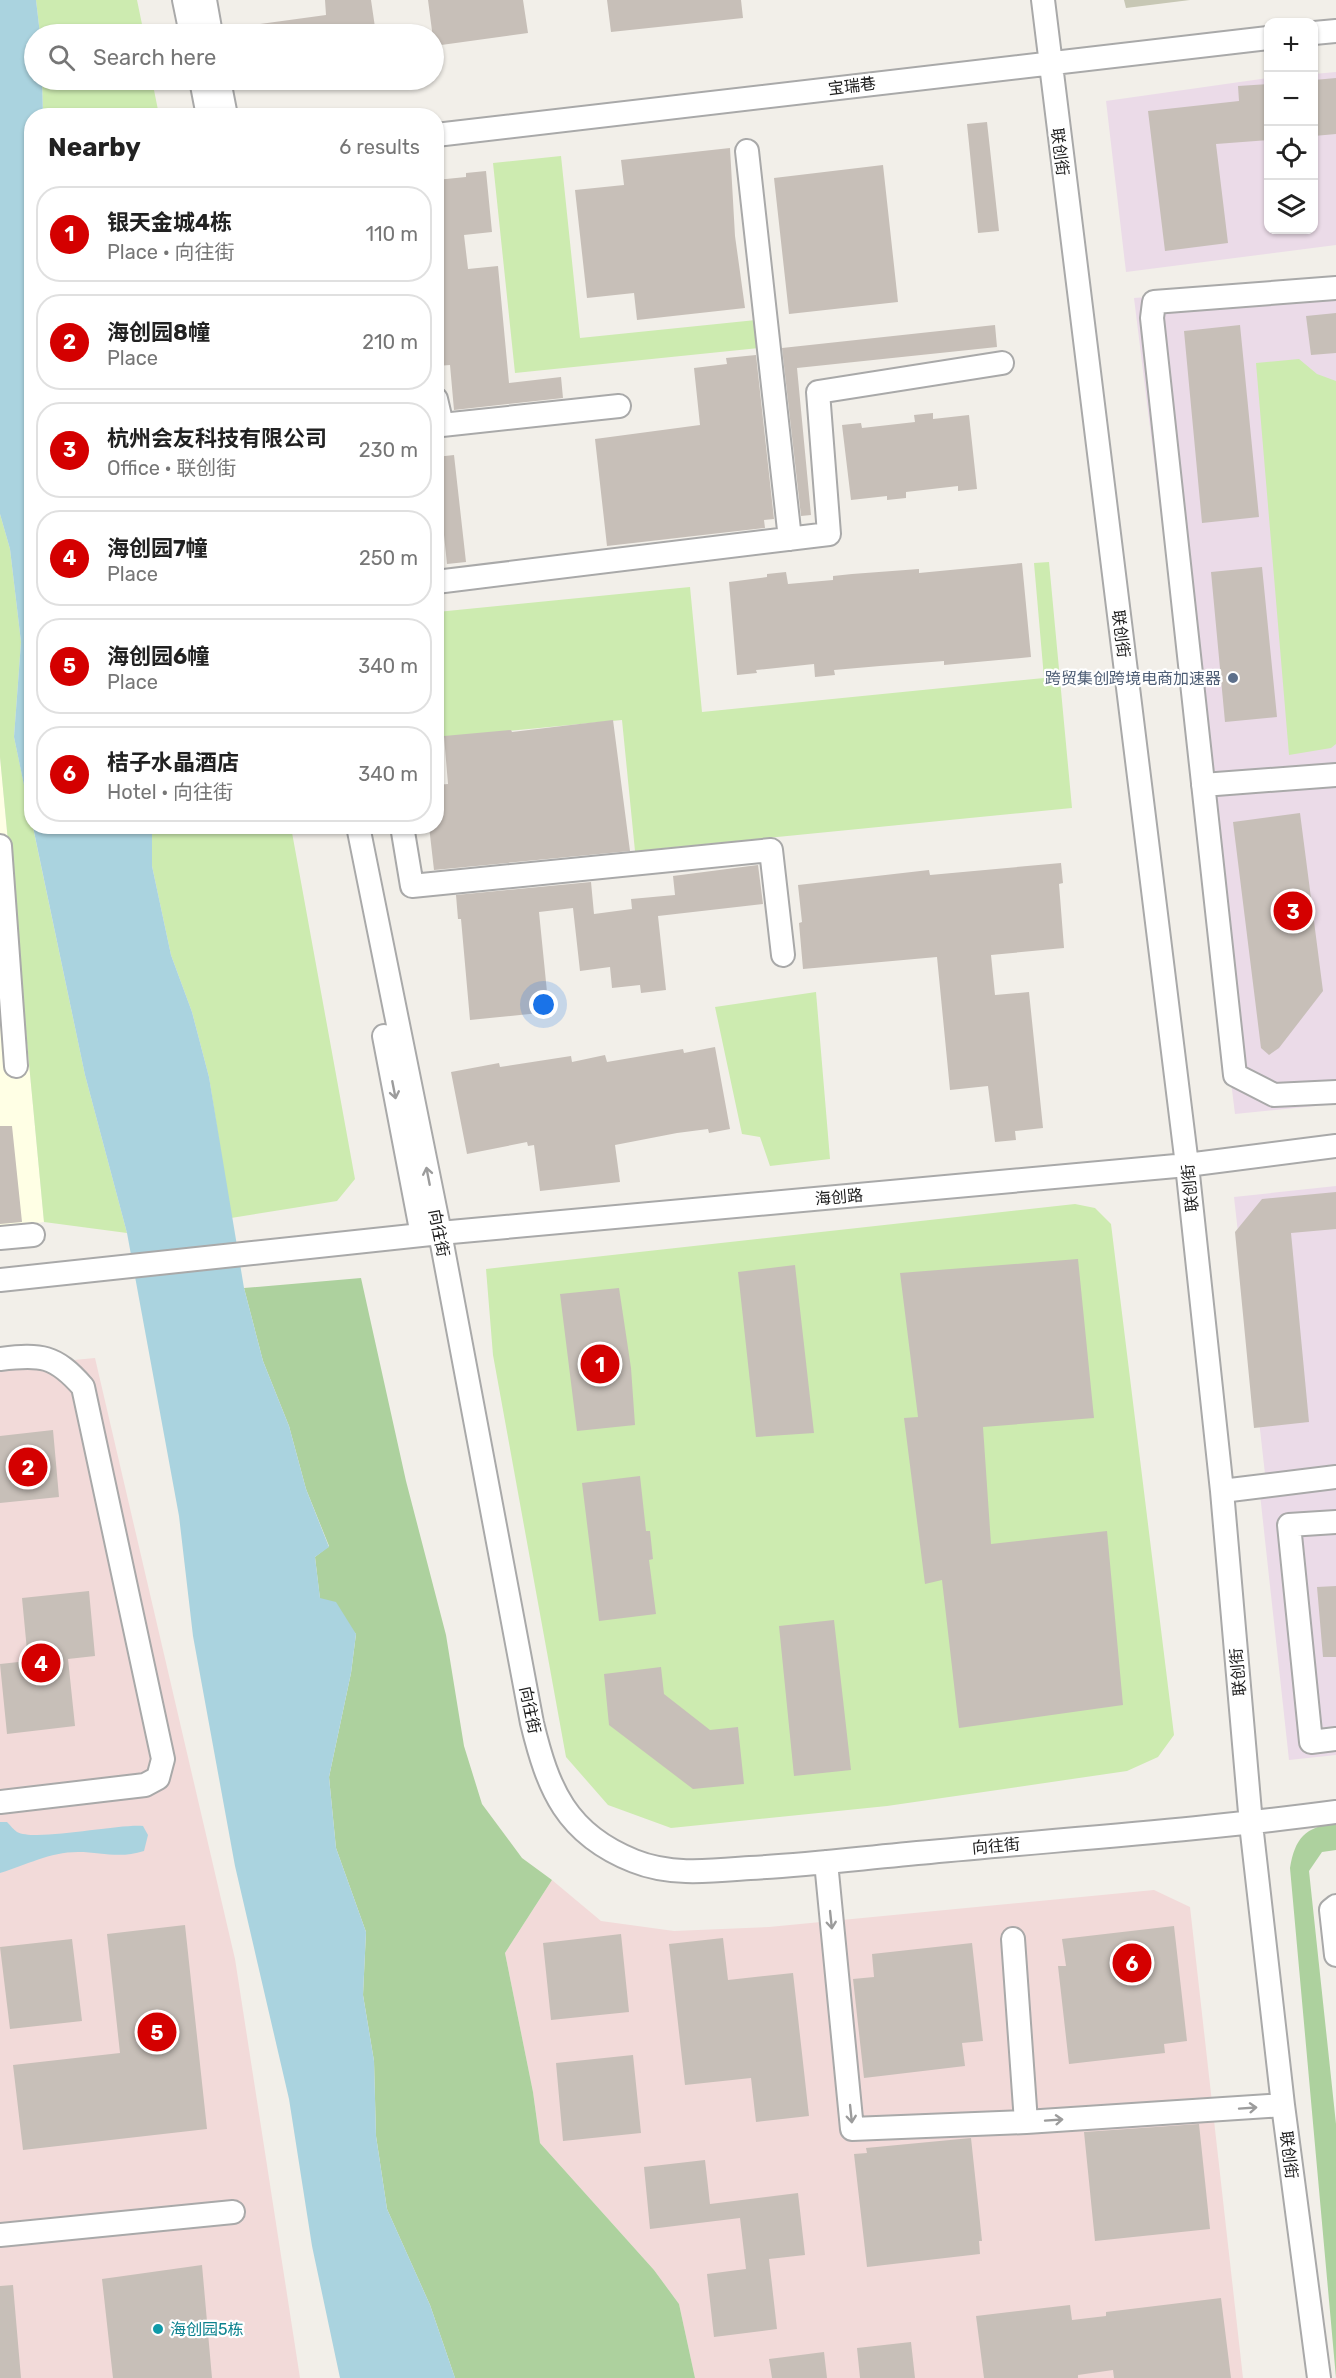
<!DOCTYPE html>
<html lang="en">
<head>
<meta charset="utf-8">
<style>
  :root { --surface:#fff; --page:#f2f2f2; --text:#222; --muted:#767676; --line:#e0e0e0; --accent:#d40000 }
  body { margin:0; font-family:Rubik,"Noto Sans SC",sans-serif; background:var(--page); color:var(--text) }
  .controls { position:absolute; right:18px; top:18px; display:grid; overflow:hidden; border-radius:12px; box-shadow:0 2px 4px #0004 }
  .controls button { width:54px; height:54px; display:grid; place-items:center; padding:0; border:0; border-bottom:2px solid var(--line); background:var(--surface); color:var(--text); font:30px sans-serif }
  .you { position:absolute; left:544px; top:1005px; width:21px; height:21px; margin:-15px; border:4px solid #fff; border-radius:50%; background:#1a73e8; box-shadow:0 0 0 9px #1a73e833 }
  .badge { display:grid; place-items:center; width:39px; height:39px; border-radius:50%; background:var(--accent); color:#fff; font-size:20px; font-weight:700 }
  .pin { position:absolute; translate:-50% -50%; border:3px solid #fff; box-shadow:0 2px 6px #0006 }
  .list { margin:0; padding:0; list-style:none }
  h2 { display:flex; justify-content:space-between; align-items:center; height:78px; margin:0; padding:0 24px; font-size:26px }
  h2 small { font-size:20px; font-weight:400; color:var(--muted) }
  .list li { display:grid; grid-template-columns:39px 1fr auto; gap:18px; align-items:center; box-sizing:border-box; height:96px; margin:0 12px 12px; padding:0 12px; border:2px solid var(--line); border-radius:24px }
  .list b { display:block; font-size:22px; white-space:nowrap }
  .list p { margin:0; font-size:20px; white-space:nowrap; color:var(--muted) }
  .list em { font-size:20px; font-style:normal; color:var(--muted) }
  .icon { flex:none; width:33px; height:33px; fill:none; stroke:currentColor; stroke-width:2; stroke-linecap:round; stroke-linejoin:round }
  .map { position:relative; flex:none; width:1336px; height:2378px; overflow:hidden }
  .search { position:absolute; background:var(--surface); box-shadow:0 2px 4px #0004; left:24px; top:24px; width:420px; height:66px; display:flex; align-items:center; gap:15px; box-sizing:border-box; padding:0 21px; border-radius:33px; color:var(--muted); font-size:22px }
  .panel { position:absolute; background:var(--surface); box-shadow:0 2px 4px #0004; left:24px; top:108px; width:420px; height:726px; border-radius:24px }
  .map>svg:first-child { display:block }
  .commercial { fill:#f2dad9 }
  .industrial { fill:#ebdbe8 }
  .education { fill:#ffffe5 }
  .construction { fill:#c7c7b4 }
  .grass { fill:#cdebb0 }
  .forest { fill:#add19e }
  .water { fill:#aad3df }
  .building { fill:#c7bfb8 }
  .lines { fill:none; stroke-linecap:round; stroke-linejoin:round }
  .minor-casing { stroke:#a9a9a9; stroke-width:26 }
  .minor { stroke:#fff; stroke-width:22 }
  .oneway { stroke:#9c9c9c }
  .service-dot { fill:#5c6f8a; stroke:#fff; stroke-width:2 }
  .culture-dot { fill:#0f9aa8; stroke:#fff; stroke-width:2 }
  .labels { text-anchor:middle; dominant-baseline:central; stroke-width:4.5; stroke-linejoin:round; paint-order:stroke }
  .street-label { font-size:16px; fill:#222; stroke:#fff }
  .service-label { font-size:16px; fill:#4e5e75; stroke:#fff; text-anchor:end }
  .culture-label { font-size:16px; fill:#0d838f; stroke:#fff; text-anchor:start }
</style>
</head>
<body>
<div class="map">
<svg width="1336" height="2378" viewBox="0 0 1336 2378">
  <rect width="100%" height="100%" fill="#f2efe9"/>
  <path class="commercial" d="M95,1358l140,601 65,419h-300v-1011z
    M552,1880l49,41 73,10 95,-4 385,-37 36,17 53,471h-548l-16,-74 -25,-34 -114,-127 -7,-51 -28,-139z"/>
  <path class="industrial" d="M1336,72v173l-210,27 -20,-171 162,-23v152h46v-156z
    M1336,282v822l-101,10 -101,-816z
    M1336,1186v280l-71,8 -31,-277z
    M1336,1477v278l-47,5 -30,-275z"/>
  <path class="education" d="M0,757l44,465 -44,6z"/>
  <path class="construction" d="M1124,0h66l-64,8z"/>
  <path class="grass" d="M36,0h101l7,34h-104z
    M42,80h110l7,35h-116z
    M561,156l19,182 176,-18 3,28 -244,25 -22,-210z
    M1299,359l18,15 19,7v363l-5,4 -42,7 -33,-392z
    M0,514l10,35 11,93 -7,95 71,338 42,158 -83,-11 -44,-465z
    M1049,562l23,246 -437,43 -13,-131 -185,18v-126l253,-25 12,125 342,-34 -10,-115z
    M152,827h139l64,352 -18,22 -106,17 -22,-141 -17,-65 -21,-57 -19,-89z
    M816,992l14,167 -60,7 -10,-29 -18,-3 -27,-127z
    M1075,1204l20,4 16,16 63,511 -16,22 -31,14 -240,35 -216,22 -63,-23 -42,-48 -73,-402 -7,-86z"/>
  <path class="forest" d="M361,1278l45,203 40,154 18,111 18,58 40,54 30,22 -47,73 28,139 7,51 114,127 25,34 16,74h-240l-25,-73 -43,-96 -11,-73 -2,-75 -11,-66 3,-63 -30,-84 -7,-71 22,-104 5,-39 -36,-35 -5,-42 14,-11 -23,-57 -17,-63 -26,-65 -19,-73z
    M1336,1823v27l-14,2 -13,19 27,253v254l-46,-510c5,-30 15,-41 46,-45z"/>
  <path class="water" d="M0,0h36l4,34h-6v46h8l1,35 -11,1 -1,703 -17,-82 7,-95 -11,-93 -10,-35z
    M33,827h119v39l19,89 21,57 17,65 35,211 19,73 26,65 17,63 23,58 -14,10 5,41 16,4 20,32 -5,39 -22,104 7,71 30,84 -3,63 11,66 2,75 11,73 43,96 25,73h-115l-28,-132 -23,-147 -54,-233 -42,-230 -14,-120 -52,-283 -42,-158z
    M0,1822h7c3,3 7,8 10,10 19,10 99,-8 126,-6l5,9 -4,16c-25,8 -42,1 -66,1 -29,0 -51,13 -78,21z"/>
  <path class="building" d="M325,0h46l5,34h-115l-1,-10 66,-9z
    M428,0h95l5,33 -94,13z
    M607,0h134l2,18 -132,14z
    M1336,78v56l-22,2v-56z
    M1269,84v56l-53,4 12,99 -63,8 -17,-140 91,-10 -1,-15z
    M987,122l12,109 -21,2 -11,-109z
    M730,148l5,88 10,72 -108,12 -3,-27 -47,5 -12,-108 49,-5 -3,-25z
    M883,165l15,137 -109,12 -15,-136z
    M486,171l6,61 -28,3 4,34 30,-3 11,117 52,-6 2,21 -109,12 -4,-45 -14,1v-103h4l-4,-83 30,-3v-4z
    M1336,313v40l-25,2 -5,-39z
    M995,325l2,22 -200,21 14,147 -10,1 -19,-168z
    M1240,325l19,192 -57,6 -18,-192z
    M756,355l18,164 -10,1 1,8 -158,18 -12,-107 105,-14 -6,-57 33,-4 -1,-6z
    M933,413v6l36,-4 8,74 -19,2v-5l-52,6v6l-19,2v-4l-36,4 -9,-75 19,-2 1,5 53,-6 -1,-7z
    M454,455l12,107 -19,2 -11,-107z
    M1022,563l9,94 -87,8v-4l-64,5 -46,4 1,5 -20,2 -1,-13 -58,6 1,3 -20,2 -8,-93 38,-5v-3l19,-2 2,12 45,-4v-4l19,-2 67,-5v4z
    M1262,567l15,150 -52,5 -14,-150z
    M613,720l17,131 -196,19 -5,-44h7v-41l12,-1 -4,-48 67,-6 1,2z
    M1300,813l23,178 -44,57 -10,7 -8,-7 -28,-226z
    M1061,863l2,20 -4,1 5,64 -73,7 4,40 34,-3 14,136 -28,3 1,9 -21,2 -7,-56 -38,4 -13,-133 -134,12 -4,-46 3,-1 -4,-37 131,-15 1,5z
    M758,865l5,39 -105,12 8,74 -25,3 -1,-8 -28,3 -2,-21 -30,4 -7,-63 -34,4 10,100 -79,8 -9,-101h-3l-2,-24 135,-13 3,32 38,-5 -1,-10 44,-4 -2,-19z
    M715,1047l15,82 -21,4 -1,-4 -31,4 -62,12 5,37 -80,9 -6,-46 -6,1 -1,-4 -60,12 -16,-82 48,-9 1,4 71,-11 1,6 33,-7 2,7 76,-13 1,4z
    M0,1126h12l10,96 -22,2z
    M1336,1192v37l-45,4 18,189 -55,6 -19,-196 27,-33z
    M1078,1259l16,159 -111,9 8,117 116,-13 16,174 -164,23 -17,-148 -17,4 -21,-166 14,-1 -18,-144z
    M795,1265l19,168 -58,4 -18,-165z
    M619,1288l12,80 4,57 -58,6 -17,-137z
    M53,1430l6,67 -59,6v-67z
    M640,1476l6,55h4l3,28 -4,1 7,54 -57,7 -17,-138z
    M1336,1586v71h-13l-6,-70z
    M89,1591l6,65 -27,3 7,67 -68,8 -7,-70 28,-3 -6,-63z
    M834,1620l17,150 -57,6 -15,-150z
    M661,1667l3,27 46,36 28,-3 6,57 -51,5 -84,-64 -5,-51z
    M185,1925l22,204 -184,21 -10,-85 107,-12 -13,-119z
    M1174,1926l13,115 -23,3 1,9 -96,11 -11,-98h8l-4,-27z
    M621,1934l8,78 -78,8 -8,-77z
    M723,1938l5,42 65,-7 16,143 -53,6 -5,-44 -66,7 -16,-141z
    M72,1939l10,82 -72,8 -10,-82z
    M972,1943l11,98 -21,2 3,23 -101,12 -11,-99 21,-2 -2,-23z
    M633,2055l8,78 -78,8 -7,-78z
    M1199,2124l11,105 -115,12 -11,-109z
    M971,2138l11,103h-3l1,13 -113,13 -13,-113 13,-1 -1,-5z
    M705,2160l5,44 88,-11 7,62 -36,4 8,70 -63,8 -7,-63 39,-5 -6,-51 -90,11 -6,-62z
    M202,2265l10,113h-99l-11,-99z
    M13,2285l8,93h-21v-92z
    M1221,2298l10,80h-117l-1,-8 -35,5v3h-94l-8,-62 94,-11 2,15 34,-4v-4z
    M911,2342l4,36h-55l-3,-30z
    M824,2352l3,26h-55l-3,-19z"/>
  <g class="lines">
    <defs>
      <path id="minor" d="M184,0l7,34
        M205,0l6,34
        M1043,0l144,1165 35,326 29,333 32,281 36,273
        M1314,33l22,-2
        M201,80l7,36
        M219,80l7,36
        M436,135l832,-97
        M747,151l43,388
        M1336,288l-182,14 -2,16 83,757 39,20 62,-3
        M436,399l6,26 177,-19
        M436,582l393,-48 -11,-142 184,-29
        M1203,785l133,-10
        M358,826l82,407 92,490c16,66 34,111 102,138 37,15 77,10 116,7 60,-3 120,-11 180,-16 136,-13 271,-22 406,-40
        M402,826l10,60 359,-36 12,105
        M0,846l16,220
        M384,1036l38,199
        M0,1238l33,-3
        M0,1280l440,-47 747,-68 149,-19
        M0,1359c41,-5 55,-4 83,28l80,372 -5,19 -13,7 -145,17
        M1222,1491l114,-14
        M1336,1522l-47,3 22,217 25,-3
        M826,1862l26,267 174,-7 257,-17
        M1336,1906l-5,4 5,45
        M1013,1939l13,183
        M0,2235l233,-23"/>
    </defs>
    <use href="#minor" class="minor-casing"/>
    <use href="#minor" class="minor"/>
  </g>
  <defs><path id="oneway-shaft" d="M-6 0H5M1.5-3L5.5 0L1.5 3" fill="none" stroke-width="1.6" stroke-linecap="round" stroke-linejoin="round" transform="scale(1.5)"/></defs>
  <g class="oneway">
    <use href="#oneway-shaft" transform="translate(394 1090) rotate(79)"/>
    <use href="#oneway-shaft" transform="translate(428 1176) rotate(-101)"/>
    <use href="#oneway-shaft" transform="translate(831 1920) rotate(84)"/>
    <use href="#oneway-shaft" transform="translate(1248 2108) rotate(-4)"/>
    <use href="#oneway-shaft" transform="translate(851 2114) rotate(84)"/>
    <use href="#oneway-shaft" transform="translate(1054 2120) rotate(-4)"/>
  </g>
  <circle class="service-dot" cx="1233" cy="678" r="6"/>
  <circle class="culture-dot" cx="158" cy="2329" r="6"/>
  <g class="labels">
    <g class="street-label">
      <text transform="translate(852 86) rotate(-7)">宝瑞巷</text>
      <text transform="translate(1060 152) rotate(83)">联创街</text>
      <text transform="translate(1121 634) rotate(83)">联创街</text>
      <text transform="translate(1190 1188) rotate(-96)">联创街</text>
      <text transform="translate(839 1197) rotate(-5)">海创路</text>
      <text transform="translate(439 1233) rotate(79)">向往街</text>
      <text transform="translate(1238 1672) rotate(-95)">联创街</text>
      <text transform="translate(530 1710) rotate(78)">向往街</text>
      <text transform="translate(996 1846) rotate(-5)">向往街</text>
      <text transform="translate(1289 2155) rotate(83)">联创街</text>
    </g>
    <g class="service-label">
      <text x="1221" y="678">跨贸集创跨境电商加速器</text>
    </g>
    <g class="culture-label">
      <text x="170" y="2329">海创园5栋</text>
    </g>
  </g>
</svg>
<div class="controls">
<button>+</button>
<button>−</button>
<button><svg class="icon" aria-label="locate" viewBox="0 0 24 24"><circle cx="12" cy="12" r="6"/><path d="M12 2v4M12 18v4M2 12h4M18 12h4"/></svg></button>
<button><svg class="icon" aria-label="layers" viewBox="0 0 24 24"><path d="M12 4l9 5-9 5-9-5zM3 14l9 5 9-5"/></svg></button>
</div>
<div class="you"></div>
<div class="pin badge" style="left:600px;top:1364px">1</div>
<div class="pin badge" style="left:28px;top:1467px">2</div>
<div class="pin badge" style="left:1293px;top:911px">3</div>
<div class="pin badge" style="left:41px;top:1663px">4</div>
<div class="pin badge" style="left:157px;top:2032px">5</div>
<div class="pin badge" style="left:1132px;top:1963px">6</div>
<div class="search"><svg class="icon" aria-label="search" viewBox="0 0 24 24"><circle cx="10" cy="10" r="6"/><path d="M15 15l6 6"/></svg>Search here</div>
<section class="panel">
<h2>Nearby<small>6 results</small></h2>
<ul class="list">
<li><span class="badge">1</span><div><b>银天金城4栋</b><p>Place · 向往街</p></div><em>110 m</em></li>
<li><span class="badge">2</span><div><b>海创园8幢</b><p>Place</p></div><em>210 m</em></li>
<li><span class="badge">3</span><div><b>杭州会友科技有限公司</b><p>Office · 联创街</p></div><em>230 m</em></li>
<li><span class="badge">4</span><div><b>海创园7幢</b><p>Place</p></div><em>250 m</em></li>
<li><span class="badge">5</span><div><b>海创园6幢</b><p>Place</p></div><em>340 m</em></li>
<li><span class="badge">6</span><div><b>桔子水晶酒店</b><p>Hotel · 向往街</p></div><em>340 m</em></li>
</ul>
</section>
</div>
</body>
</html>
